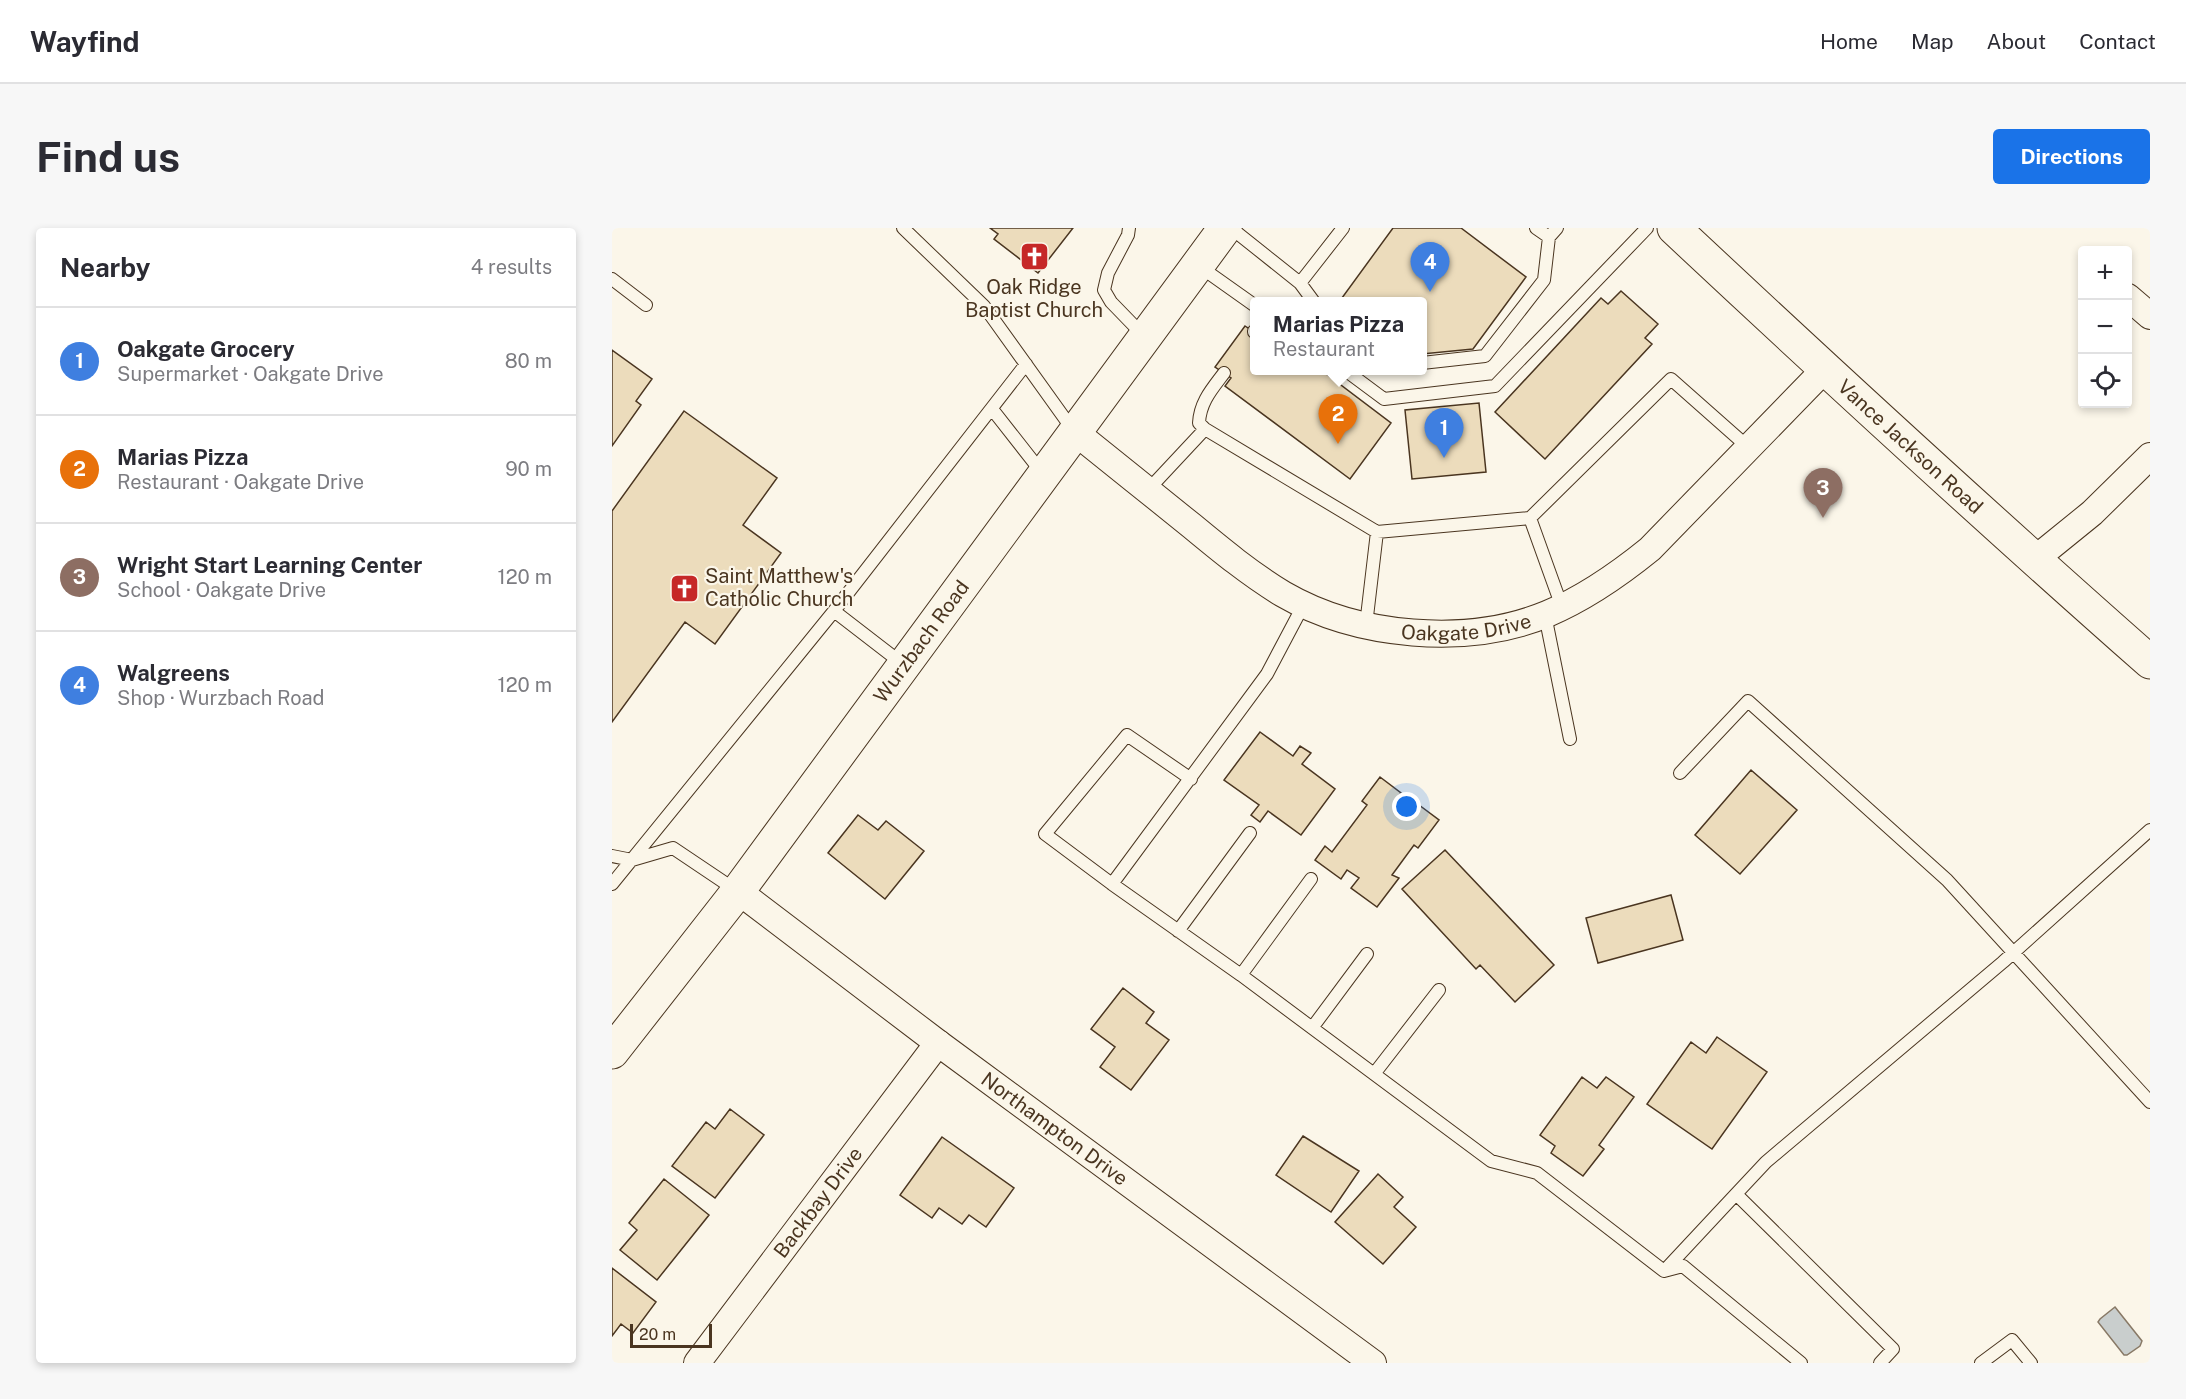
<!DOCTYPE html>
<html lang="en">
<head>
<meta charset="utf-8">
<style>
  :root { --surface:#fff; --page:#f7f7f7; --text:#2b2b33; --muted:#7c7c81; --line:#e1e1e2; --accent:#1a73e8 }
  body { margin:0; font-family:"Public Sans",sans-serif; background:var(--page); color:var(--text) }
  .controls { position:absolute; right:18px; top:18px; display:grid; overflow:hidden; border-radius:6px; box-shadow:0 3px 9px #0003 }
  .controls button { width:54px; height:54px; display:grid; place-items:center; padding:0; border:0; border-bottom:2px solid var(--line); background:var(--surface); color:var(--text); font:30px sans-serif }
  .scale { position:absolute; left:18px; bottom:15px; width:82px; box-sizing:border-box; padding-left:6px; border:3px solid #4a3520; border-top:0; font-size:16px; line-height:21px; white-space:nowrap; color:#4a3520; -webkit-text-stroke:4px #fbf6e9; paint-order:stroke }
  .you { position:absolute; left:795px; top:579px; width:21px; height:21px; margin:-15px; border:4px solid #fff; border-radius:50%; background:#1a73e8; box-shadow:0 0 0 9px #1a73e833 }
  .badge { display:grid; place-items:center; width:39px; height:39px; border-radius:50%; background:var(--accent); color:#fff; font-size:20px; font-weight:700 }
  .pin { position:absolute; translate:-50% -50px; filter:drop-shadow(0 2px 3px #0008) }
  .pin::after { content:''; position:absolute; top:32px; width:21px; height:18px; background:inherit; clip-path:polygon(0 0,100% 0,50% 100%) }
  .popup { position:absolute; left:638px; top:69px; width:177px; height:78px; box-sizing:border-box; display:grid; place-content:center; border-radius:6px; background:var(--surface); filter:drop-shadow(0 2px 4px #0005); font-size:20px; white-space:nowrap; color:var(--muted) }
  .popup b { font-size:22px; color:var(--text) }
  .popup::after { content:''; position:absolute; left:50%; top:100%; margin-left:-12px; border:12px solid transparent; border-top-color:var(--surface) }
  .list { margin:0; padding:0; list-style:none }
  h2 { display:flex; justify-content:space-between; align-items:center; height:78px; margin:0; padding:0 24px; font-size:26px }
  h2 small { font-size:20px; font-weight:400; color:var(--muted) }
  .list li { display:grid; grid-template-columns:39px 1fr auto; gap:18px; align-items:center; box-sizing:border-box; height:108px; padding:0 24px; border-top:2px solid var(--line) }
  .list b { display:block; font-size:22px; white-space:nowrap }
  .list p { margin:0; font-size:20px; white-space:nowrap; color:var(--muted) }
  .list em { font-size:20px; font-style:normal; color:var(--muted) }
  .icon { flex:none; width:33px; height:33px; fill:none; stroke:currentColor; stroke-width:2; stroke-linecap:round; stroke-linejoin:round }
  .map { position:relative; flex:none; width:1538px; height:1135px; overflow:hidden; border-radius:6px }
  header { display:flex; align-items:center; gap:36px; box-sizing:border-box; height:84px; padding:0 30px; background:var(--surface); border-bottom:2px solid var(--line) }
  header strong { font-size:28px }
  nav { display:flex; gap:33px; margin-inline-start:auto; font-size:21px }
  .intro { display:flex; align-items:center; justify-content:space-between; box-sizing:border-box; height:144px; padding:0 36px }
  h1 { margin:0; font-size:42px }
  .button { padding:15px 27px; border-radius:6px; background:var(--accent); color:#fff; font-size:21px; font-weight:700 }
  main { display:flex; gap:36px; padding:0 36px }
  aside { flex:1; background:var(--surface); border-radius:6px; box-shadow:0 3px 9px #0003 }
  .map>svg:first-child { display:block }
  .water { fill:#c9cecd; stroke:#887966; stroke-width:1.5 }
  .building { fill:#ecdcbc; stroke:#4a3520; stroke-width:1.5 }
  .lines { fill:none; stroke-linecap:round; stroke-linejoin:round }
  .lane-casing { stroke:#4a3520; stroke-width:14 }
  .street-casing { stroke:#4a3520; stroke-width:28 }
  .secondary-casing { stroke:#4a3520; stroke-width:35 }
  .primary-casing { stroke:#4a3520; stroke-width:35 }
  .lane { stroke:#fbf6e9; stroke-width:12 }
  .street { stroke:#fbf6e9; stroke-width:26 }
  .secondary { stroke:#fbf6e9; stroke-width:33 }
  .primary { stroke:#fbf6e9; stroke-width:33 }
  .labels { text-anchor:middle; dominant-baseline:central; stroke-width:4.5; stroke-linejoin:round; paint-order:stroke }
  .poi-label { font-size:20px; fill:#4a3520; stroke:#fbf6e9 }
  .street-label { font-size:20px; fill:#4a3520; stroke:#fbf6e9 }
</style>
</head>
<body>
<header>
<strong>Wayfind</strong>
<nav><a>Home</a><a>Map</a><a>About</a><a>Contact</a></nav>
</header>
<div class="intro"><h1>Find us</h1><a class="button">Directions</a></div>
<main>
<aside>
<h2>Nearby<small>4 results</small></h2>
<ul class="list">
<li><span class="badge" style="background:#3f7fe0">1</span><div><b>Oakgate Grocery</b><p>Supermarket · Oakgate Drive</p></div><em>80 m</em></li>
<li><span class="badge" style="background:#e8710a">2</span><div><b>Marias Pizza</b><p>Restaurant · Oakgate Drive</p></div><em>90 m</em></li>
<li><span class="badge" style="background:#8d6e63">3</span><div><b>Wright Start Learning Center</b><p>School · Oakgate Drive</p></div><em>120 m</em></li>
<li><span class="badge" style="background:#3f7fe0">4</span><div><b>Walgreens</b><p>Shop · Wurzbach Road</p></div><em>120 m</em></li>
</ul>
</aside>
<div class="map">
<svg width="1538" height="1135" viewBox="0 0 1538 1135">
  <rect width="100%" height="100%" fill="#fbf6e9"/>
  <path class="water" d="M1503,1079l27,34 -2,5 -13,9h-3l-26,-33 2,-3z"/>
  <path class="building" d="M378,0h83l-35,45 -44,-34 4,-5z
    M781,0h68l65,49 -53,72 -51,5v-52h-83z
    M1009,63l37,33 -13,14 7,6 -107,115 -50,-47 106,-114 7,6z
    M633,98l9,6v38h67l70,53 -41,56 -125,-93 6,-8 -16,-11z
    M0,122l40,29 -16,22 5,4 -29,41z
    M867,175l7,69 -74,7 -7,-69z
    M72,183l93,67 -34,47 38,28 -66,91 -30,-22 -73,100v-211z
    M648,504l33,24 7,-10 11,7 -9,11 33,25 -34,46 -33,-24 -8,11 -9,-7 8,-10 -35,-25z
    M1139,542l46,40 -57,64 -45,-39z
    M768,549l21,16 -7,9 14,10 7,-10 24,18 -21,28 -4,-3 -22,30 7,3 -22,29 -26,-19 8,-10 -12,-8 -6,9 -26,-19 10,-14 7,6 35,-47 -5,-4z
    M246,587l20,15 8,-9 38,30 -39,48 -57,-46z
    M833,622l109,115 -39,37 -35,-37 -4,4 -74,-80z
    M1059,667l12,45 -85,23 -12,-45z
    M511,760l31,24 -8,11 23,17 -38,50 -31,-23 15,-20 -24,-18z
    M1105,809l50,35 -55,77 -65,-45 44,-62 15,11z
    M970,849l15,11 9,-11 28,20 -35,48 5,4 -21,27 -32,-23 4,-7 -15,-11z
    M118,881l34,26 -49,63 -43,-32 34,-44 9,7z
    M691,908l56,35 -28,41 -55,-37z
    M330,909l72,51 -28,39 -17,-12 -7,9 -23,-16 -7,10 -32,-23z
    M766,946l25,23 -9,10 22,20 -33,37 -48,-42z
    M52,951l45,36 -52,65 -37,-30 17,-20 -8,-7z
    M0,1040l44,34 -23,31 -12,-9 -9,12z"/>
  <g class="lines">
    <defs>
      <path id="lane" d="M291,0l81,78 89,124
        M517,0l-1,7 -20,38 -4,17 7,12 32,33
        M619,0l69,55 43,-55
        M924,0l13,9 8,-9
        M587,38l55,39
        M0,51l34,26
        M688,55l14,19
        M642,104v-1
        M810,135l63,-7 59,-76 5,-43
        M733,142l39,29 111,-13 152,-158
        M380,181l51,65
        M593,201l-6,-6c1,-21 13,-34 25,-50
        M536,262l57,-61 172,103 153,-14 141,-139 78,69
        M918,290l32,89
        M692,376l-37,70 -155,210 129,91 250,186 46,12 127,98 19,-5 118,97
        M222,383l70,54
        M933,387l25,124
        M754,397l11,-93
        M1068,545l68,-72 199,179 203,222
        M0,628l20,4 41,-12 64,43
        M0,656l222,-273 192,-247
        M500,656l-67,-50 82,-99 64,44
        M566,703l72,-98
        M629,747l70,-96
        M700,800l55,-74
        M762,846l65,-84
        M1053,1042l71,-76
        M1268,1135l13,-14 -157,-155 30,-32 237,-200 147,-132
        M1369,1135l31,-23 19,23"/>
      <g id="street">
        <path d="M1516,69l22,19"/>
        <path id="s1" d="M463,204c39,31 78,63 117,94 29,24 58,48 91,68 74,43 184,53 264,20 38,-16 71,-39 103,-65l175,-180"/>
        <path d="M1422,332l58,-47 58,-57"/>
        <path id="s2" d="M126,663l200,152 435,320"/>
        <path id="s3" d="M85,1135l241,-320"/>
      </g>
      <g id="secondary">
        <path id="s4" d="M1062,0c157,147 315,292 476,434"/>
      </g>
      <g id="primary">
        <path id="s5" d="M0,824l126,-161 487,-663"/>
      </g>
    </defs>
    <use href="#lane" class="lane-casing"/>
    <use href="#street" class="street-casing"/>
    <use href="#secondary" class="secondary-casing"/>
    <use href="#primary" class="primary-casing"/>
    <use href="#lane" class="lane"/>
    <use href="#street" class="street"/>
    <use href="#secondary" class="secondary"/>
    <use href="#primary" class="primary"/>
  </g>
  <defs>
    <symbol id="church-square" viewBox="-11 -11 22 22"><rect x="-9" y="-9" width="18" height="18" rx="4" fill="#c62828" stroke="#fbf6e9"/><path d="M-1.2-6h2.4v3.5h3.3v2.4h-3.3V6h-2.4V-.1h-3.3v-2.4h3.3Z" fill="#fff"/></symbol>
  </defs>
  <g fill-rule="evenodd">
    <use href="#church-square" x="406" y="12" width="33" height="33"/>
    <use href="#church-square" x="56" y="344" width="33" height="33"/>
  </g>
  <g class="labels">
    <g class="poi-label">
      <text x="422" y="59">Oak Ridge<tspan x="422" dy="23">Baptist Church</tspan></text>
      <text x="93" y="348" text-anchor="start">Saint Matthew's<tspan x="93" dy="23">Catholic Church</tspan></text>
    </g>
    <g class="street-label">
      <text stroke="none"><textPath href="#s4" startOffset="322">Vance Jackson Road</textPath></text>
      <text stroke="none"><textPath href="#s1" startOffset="454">Oakgate Drive</textPath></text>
      <text stroke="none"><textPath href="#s5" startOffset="514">Wurzbach Road</textPath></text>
      <text stroke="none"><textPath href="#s2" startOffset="396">Northampton Drive</textPath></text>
      <text stroke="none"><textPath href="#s3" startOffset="201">Backbay Drive</textPath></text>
    </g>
  </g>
</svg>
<div class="controls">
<button>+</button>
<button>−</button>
<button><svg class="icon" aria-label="locate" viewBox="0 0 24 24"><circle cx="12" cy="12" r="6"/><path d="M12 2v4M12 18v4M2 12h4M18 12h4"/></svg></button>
</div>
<div class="scale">20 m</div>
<div class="you"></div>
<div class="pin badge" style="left:832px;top:230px;background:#3f7fe0">1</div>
<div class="pin badge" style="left:726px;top:216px;background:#e8710a">2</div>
<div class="popup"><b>Marias Pizza</b>Restaurant</div>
<div class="pin badge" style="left:1211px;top:290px;background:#8d6e63">3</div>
<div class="pin badge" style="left:818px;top:64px;background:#3f7fe0">4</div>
</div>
</main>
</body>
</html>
